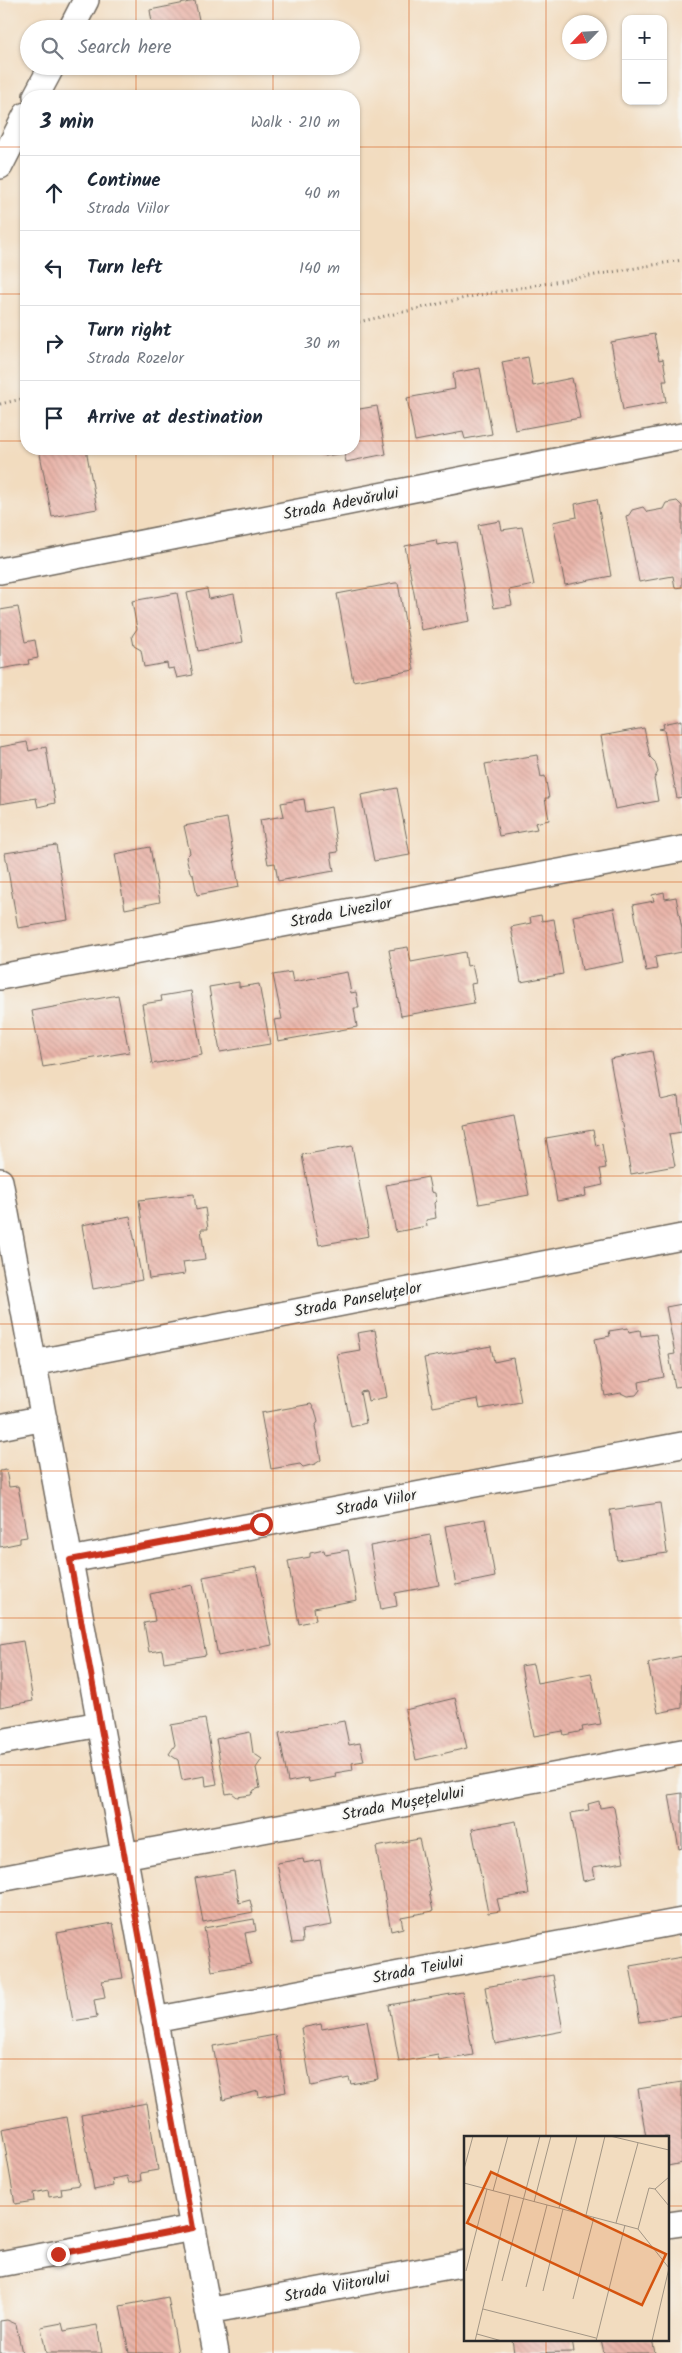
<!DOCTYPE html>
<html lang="en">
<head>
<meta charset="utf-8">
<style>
  :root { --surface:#fff; --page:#f6f6f7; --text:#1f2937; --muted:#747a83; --line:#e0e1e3 }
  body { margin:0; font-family:Kalam,sans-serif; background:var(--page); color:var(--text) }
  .controls { position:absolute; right:15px; top:15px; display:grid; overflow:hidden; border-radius:10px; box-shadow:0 1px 4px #0004 }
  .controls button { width:45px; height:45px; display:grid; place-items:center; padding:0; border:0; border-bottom:1px solid var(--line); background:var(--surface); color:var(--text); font:25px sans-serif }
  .compass { position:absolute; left:562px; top:15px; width:45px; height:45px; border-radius:50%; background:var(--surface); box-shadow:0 1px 4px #0004; rotate:245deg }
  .stop { position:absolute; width:15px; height:15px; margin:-11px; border:4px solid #c8321e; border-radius:50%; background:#fff }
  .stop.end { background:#c8321e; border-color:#fff; box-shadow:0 1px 5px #0008 }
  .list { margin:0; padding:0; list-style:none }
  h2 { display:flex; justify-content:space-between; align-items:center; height:65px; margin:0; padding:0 20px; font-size:21px }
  h2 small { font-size:16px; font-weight:400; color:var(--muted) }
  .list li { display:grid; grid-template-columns:32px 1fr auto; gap:15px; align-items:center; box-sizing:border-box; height:75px; padding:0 20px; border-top:1px solid var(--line) }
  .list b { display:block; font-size:19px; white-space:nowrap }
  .list p { margin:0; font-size:16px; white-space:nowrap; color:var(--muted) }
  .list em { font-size:16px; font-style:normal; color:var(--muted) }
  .icon { flex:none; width:28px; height:28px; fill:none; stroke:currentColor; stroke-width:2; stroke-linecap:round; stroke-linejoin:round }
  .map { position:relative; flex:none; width:682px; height:2353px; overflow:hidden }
  .search { position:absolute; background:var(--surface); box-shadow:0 1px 4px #0004; left:20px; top:20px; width:340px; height:55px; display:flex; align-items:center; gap:12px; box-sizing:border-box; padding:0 18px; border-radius:28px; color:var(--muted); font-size:19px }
  .panel { position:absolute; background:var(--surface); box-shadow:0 1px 4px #0004; left:20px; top:90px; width:340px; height:365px; border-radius:20px }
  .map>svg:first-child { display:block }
  .building { fill:url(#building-back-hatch) }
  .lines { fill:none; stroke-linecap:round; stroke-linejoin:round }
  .street-casing { stroke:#71695f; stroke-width:28 }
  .path { stroke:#71695f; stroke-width:3; stroke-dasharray:1 4; stroke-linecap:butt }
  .street { stroke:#fff; stroke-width:25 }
  .route { stroke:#c8321e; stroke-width:6 }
  .grid { fill:none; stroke:#d5540f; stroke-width:1; stroke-opacity:0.55 }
  .labels { text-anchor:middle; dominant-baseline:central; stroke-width:4; stroke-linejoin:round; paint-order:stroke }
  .street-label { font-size:16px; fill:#2b2b2b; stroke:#f6f6f2 }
  .inset-road { fill:none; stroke:#a29584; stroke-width:1 }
  .view { fill:#d5540f; fill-opacity:0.15; stroke:#d5540f; stroke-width:2.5 }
  .inset-edge { fill:none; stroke:#2b2b2b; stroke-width:2.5 }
</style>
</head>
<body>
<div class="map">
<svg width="682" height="2353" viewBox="0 0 682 2353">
  <defs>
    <pattern id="building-back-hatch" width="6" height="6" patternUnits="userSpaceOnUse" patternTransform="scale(1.25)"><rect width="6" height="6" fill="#e9b5aa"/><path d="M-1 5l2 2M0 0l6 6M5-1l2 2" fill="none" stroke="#c89c92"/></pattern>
  </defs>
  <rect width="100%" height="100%" fill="#f6f6f2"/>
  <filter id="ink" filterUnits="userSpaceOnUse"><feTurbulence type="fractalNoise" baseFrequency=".02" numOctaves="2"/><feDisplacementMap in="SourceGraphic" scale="10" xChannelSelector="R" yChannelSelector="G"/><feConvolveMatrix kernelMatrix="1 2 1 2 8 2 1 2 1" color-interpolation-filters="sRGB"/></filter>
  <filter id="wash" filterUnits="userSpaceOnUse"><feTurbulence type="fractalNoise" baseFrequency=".0096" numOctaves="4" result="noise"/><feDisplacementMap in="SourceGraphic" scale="20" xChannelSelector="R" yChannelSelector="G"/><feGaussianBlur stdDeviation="1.12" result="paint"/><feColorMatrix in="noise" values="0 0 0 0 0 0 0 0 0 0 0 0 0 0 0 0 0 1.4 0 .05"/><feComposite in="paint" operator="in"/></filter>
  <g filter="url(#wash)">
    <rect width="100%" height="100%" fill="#f2dcbf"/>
    <g id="blocks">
      <path class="building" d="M195,1l6,28h-48l-3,-19z
        M654,334l5,26 4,-1 4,22h-4l3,21 -43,8 -12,-68z
        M528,357l5,29 39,-8 8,40 -65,12 -13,-68z
        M480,368l12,66 -27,5 -2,-7 -48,9 -8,-43 48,-9 -2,-16z
        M377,406l9,48 -40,8 -2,-9 -20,3 -2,-7h32v-39z
        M39,449h47l11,60 -45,8z
        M597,499l14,77 -46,9 -12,-63 24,-5 -2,-13z
        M677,501l5,5v81l-7,1 -2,-12 -34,6 -13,-66 3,-1 3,-5 11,-3 4,5 16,-3 3,-6z
        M500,521l2,9 20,-3 12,58 -25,5 3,15 -18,3 -16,-83z
        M436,540l1,5 19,-3 14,79 -49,9 -16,-84z
        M395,583h3l16,87 -61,11 -16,-87z
        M207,589l2,10 25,-5 9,48 -45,9 -11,-58z
        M177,593l16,82 -16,3 -3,-10 -6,1 -1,-6 -23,4 -3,-17 -7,-4 -2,-10 5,-7 -5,-28z
        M18,607l7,35 10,-2 3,18 -10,2 1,4 -29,5v-59z
        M682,720v77l-5,1 -13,-68 -5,-1 5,-1 -1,-4z
        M644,728l6,29 5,5 3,10 -4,7 4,22 -43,8 -14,-73z
        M27,742l2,9 17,-4 9,56 -17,4 -2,-9 -36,6v-57z
        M537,755l4,22 4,-1 4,22h-4l4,22 -14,3 2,6 -38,7 -14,-72z
        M397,788l13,67 -36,6 -13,-66z
        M304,799l2,13 25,-5 7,45 -7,1 3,18 -56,10 -3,-18 -7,1 -8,-44 24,-4 -3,-13z
        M227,818l12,69 -42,8 -4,-21 -3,-2 -4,-15 4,-4 -6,-27z
        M56,845l12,75 -50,8 -13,-75z
        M150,847l10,55 -35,7 -10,-55z
        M664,892l1,7 11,-2 6,32v23l-27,5 2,12 -11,2 -13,-66 21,-4 -2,-6z
        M614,908l10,54 -42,8 -9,-54z
        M541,915l1,6 12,-2 9,55 -42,8 -10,-55 20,-4 -1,-6z
        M408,947l3,15 54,-10 2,14 5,-1 4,18 -5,1 3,19 -73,13 -12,-66z
        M291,972l2,10 54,-10 4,21 5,-1 3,16h-5l3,19 -79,14 -4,-21 8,-1 -9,-44z
        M239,982v5l20,-3 11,60 -50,8 -11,-65z
        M191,991l11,64 -50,9 -10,-60 20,-3 -1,-5z
        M118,995l11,57 -86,15 -11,-56z
        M652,1051l9,49 17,-4 4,36 -13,2 6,32 -44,8 -21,-115z
        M514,1116l15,79 -50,9 -15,-78z
        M593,1130l3,16 6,-2 4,24 -6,1 3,16 -18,4 1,7 -29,5 -11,-63z
        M352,1146l17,90 -50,9 -17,-90z
        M428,1177l3,15 4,1 1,8 -2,2 2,15 -10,2 1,6 -31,6 -10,-47z
        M194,1194l2,16 9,-2 3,21h-7l4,30 -22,3 2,12 -36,5 -10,-79z
        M130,1216l12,64 -49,9 -11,-64z
        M682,1304v82l-7,1 -6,-32 6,-1 -9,-47z
        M628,1328l1,4 11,-2 1,6 15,-2 8,43 -25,5 1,8 -4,5 -9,1 -6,-3 -16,3 -10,-57 15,-3 -1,-5z
        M375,1330l12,67 -19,4 -2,-10 -6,1 6,31 -15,4 -14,-73 23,-4 -3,-17z
        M491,1346l3,16 19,-4 8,44 -41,7 -2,-10 -45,8 -9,-49z
        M311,1404l4,6 3,12 -3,4 6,34 -6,4 -12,3 -3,-3 -29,5 -10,-56z
        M6,1470l3,17 9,-1 9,51 -7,1v5l-20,4v-76z
        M660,1503l7,50 -50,7 -7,-50z
        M485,1519l10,58 -39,8 -11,-59z
        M430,1535l9,50 -44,8 2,13 -16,3 -11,-63z
        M324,1550l1,4 23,-4 9,50 -43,8 2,12 -17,4 -11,-63 22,-4v-4z
        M256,1567l16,78 -54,11 -15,-79z
        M192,1585l14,70 -42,7 -2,-12 -13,2 -5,-29 11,-2 -5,-27z
        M23,1641l10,60 -33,6v-62z
        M682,1656v52l-24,5 -10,-50z
        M533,1664l4,19 54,-10 10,51 -19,3 1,4 -19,4 -1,-4 -29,5 -13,-70z
        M455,1698l12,50 -51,12 -11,-50z
        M205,1719l12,65 -11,2 -1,-10 -23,4 -4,-20 -9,-6 6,-9 -4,-20z
        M344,1721l5,24 11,-2 4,18 -12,2 1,7 -18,3 1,4 -27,5 -1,-4 -20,4 -9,-49z
        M250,1732l3,21 9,6 -6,9 4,20 -6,2 -3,5 -14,2 -5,-4 -6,1 -10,-55z
        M682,1793v55l-3,1 -10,-54z
        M599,1801l1,7 12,-2 2,2 10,54 -31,5 2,11 -12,3 -12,-68 18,-3 -1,-6z
        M516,1821l13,73 -32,5 3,12 -12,2 -16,-84z
        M419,1839l12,52 -2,1 4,19 -32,6 2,11 -12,3 -15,-84z
        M303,1859l1,4 16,-3 12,65 -30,5 1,12 -11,1 -15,-80z
        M234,1871l5,32 11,-3 3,12 -50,10 -8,-44z
        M254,1919l2,12 -11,2 6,31 -39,7 -8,-43z
        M113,1923l10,55 -21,3 3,17 -11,2 3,17 -24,4 -16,-88z
        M682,1957v58l-42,7 -10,-56z
        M553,1975l10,56 -68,13 -10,-57z
        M462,1992l11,63 -34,6 -1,-6 -39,7 -10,-57z
        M367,2021l11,58 -27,5 -2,-6 -38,8 -10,-58 20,-4 1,5z
        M275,2035l3,16h2l6,41 -27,5 -1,-6 -35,9 -10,-54z
        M682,2082v81l-14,3v-29h-22l-8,-48z
        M147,2103l11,67 -18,3 1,8 -12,2 -2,-7 -15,3 1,7 -19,4 -13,-75z
        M67,2117l12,68 -18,3 1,7 -13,2 -1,-7 -15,3 1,8 -19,3 -13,-75z
        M168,2297l10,56h-49l-9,-47z
        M7,2320l9,4 6,29h-22v-32z
        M62,2323l2,8 33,-6 5,28h-56l-5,-26z
        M512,2339h60l2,13 -60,1z
        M601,2339h51l3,14h-51z"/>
    </g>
  </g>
  <g filter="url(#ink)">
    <use href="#blocks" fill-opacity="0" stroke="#71695f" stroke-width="1"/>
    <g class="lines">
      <defs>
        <path id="street" d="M71,29l15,-29
          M36,96l16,-30
          M0,166l26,-51
          M0,571l682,-135
          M0,977l682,-128
          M0,1181l216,1172
          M33,1363l649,-126
          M0,1427l44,-9
          M70,1560l612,-115
          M0,1742l100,-18
          M0,1879l682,-127
          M154,2020l528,-99
          M668,2225l14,-2
          M0,2264l193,-36
          M208,2311l258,-48"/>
      </defs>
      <use href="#street" class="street-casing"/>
      <path class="path" d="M354,323l120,-27 208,-36
        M0,404l26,-6"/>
      <use href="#street" class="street"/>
    </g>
  </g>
  <g class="lines" filter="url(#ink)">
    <path class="route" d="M58,2254l135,-26 -123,-668 191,-36"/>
  </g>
  <path class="grid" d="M136,0v29M273,0v29M409,0v2353M546,0v2137M136,66v30M273,66v30M0,147h26M354,147h328M0,294h26M354,294h328M0,441h26M354,441h328M136,449v1904M273,449v1904M0,588h682M0,735h682M0,882h682M0,1029h682M0,1176h682M0,1324h682M0,1471h682M0,1618h682M0,1765h682M0,1912h682M0,2059h682M0,2206h466M668,2206h14M546,2339v14"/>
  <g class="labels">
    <g class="street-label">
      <text transform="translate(341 504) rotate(-11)">Strada Adevărului</text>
      <text transform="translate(341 913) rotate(-11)">Strada Livezilor</text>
      <text transform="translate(358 1300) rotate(-11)">Strada Panseluțelor</text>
      <text transform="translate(376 1503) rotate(-11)">Strada Viilor</text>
      <text transform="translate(403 1804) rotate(-11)">Strada Mușețelului</text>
      <text transform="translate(418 1970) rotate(-11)">Strada Teiului</text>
      <text transform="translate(337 2287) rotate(-11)">Strada Viitorului</text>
    </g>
  </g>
  <g transform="translate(464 2136)">
    <rect width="205" height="205" fill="#f2dcbf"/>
    <path class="inset-road" d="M146,0l59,14M0,33l9,-33M0,47l174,46 31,39M191,53l14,17M191,53l14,-12M29,55l15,-55M70,66l17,-66M95,72l18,-72M122,79l19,-79M152,87l22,-80M174,93l11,-41 6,1M2,135l21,-82M38,145l38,-145M62,151l21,-82M79,155l20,-82M109,163l21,-82M19,173l113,29M13,198l25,7M11,205l35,-146M132,205l29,-116M188,205l17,-73"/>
    <path class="view" d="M27,36l175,82 -24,51 -175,-82z"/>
    <rect width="205" height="205" class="inset-edge"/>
  </g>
</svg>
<div class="controls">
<button>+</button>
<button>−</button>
</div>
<svg class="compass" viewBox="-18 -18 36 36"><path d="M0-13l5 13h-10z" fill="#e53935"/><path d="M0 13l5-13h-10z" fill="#747a83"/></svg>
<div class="stop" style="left:261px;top:1524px"></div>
<div class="stop end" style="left:58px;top:2254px"></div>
<div class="search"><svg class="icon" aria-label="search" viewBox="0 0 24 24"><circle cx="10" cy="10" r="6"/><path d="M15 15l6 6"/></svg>Search here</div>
<section class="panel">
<h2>3 min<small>Walk · 210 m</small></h2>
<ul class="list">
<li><svg class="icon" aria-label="ahead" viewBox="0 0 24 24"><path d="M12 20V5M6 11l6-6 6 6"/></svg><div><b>Continue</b><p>Strada Viilor</p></div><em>40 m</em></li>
<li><svg class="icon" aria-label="left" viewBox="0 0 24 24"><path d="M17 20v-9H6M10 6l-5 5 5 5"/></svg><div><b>Turn left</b></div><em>140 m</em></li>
<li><svg class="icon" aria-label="right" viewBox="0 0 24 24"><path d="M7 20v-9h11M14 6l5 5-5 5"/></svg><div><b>Turn right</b><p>Strada Rozelor</p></div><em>30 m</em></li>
<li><svg class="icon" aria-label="arrive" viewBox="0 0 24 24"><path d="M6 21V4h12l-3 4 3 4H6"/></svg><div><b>Arrive at destination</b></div></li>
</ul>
</section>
</div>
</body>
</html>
